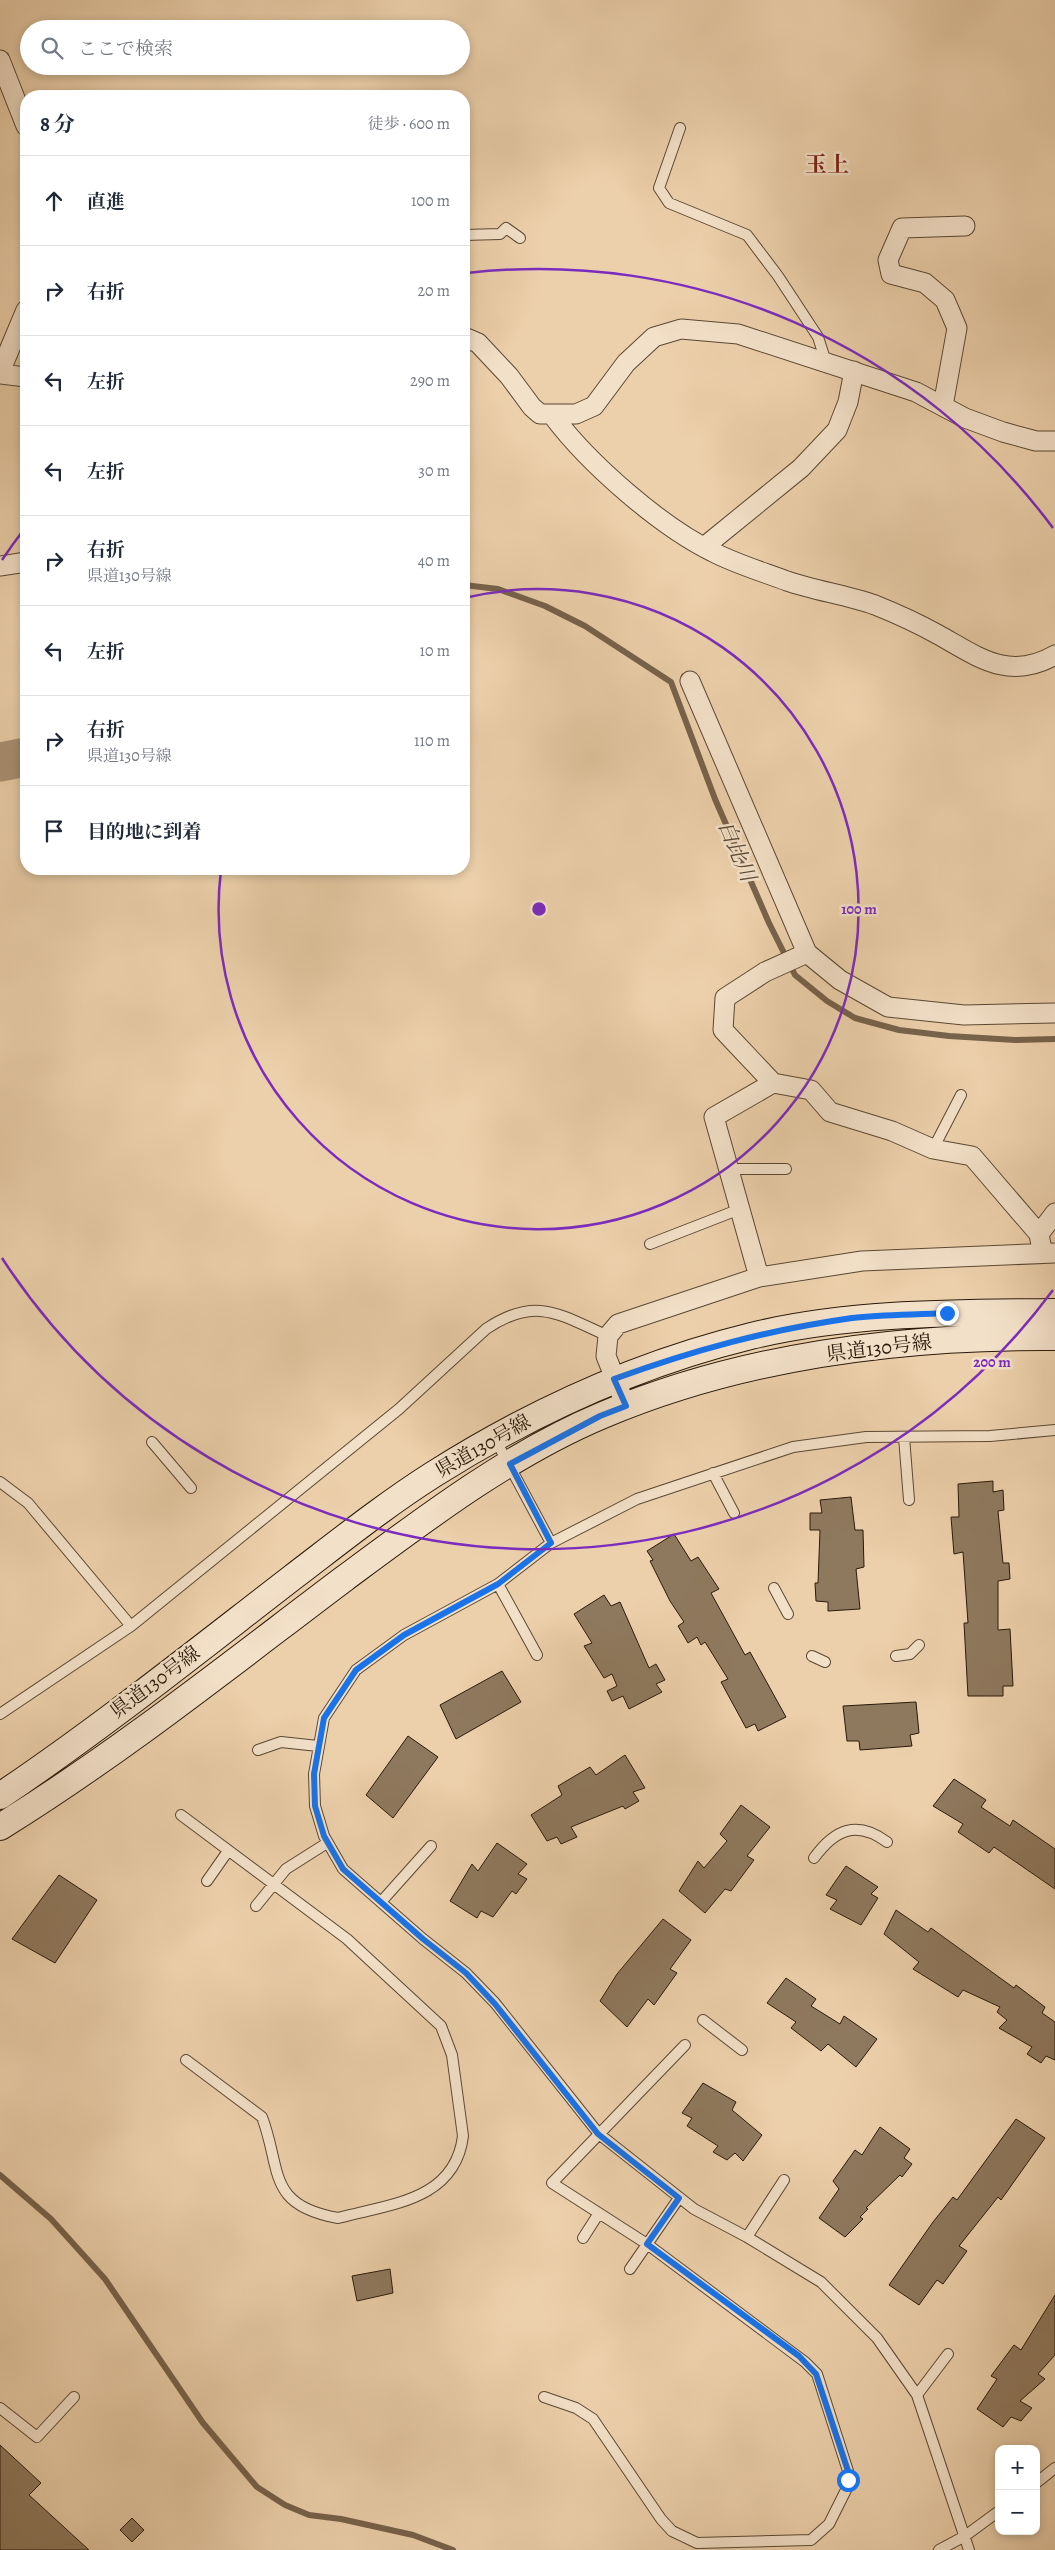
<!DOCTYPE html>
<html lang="ja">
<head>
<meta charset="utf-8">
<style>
  :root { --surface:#fff; --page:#f6f6f7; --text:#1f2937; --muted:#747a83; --line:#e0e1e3 }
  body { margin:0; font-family:Alegreya,"Noto Serif JP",serif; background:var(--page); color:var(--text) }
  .controls { position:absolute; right:15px; bottom:15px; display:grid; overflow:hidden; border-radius:10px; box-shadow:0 2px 8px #0003 }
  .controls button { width:45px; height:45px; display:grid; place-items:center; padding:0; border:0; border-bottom:1px solid var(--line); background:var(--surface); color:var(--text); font:25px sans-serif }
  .stop { position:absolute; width:15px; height:15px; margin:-11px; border:4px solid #1a73e8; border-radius:50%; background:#fff }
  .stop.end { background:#1a73e8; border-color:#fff; box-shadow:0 1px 5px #0008 }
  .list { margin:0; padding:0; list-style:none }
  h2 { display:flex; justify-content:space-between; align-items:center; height:65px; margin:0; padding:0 20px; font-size:21px }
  h2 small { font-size:16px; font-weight:400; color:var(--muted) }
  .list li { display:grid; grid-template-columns:32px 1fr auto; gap:15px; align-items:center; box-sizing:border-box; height:90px; padding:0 20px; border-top:1px solid var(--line) }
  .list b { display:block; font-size:19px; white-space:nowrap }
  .list p { margin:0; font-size:16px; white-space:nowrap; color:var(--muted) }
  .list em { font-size:16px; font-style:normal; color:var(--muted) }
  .icon { flex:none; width:28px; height:28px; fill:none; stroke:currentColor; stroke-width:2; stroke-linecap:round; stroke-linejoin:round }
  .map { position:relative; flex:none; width:1055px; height:2550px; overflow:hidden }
  .search { position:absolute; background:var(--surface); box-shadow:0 2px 8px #0003; left:20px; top:20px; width:450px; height:55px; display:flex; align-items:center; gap:12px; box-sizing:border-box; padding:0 18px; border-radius:28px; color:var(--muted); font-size:19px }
  .panel { position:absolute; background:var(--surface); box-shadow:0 2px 8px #0003; left:20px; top:90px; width:450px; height:785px; border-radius:20px }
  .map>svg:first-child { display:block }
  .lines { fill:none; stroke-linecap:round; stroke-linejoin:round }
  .stream { stroke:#77624b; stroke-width:6 }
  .river { stroke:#aa9275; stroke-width:39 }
  .building { fill:#8f795e; stroke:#2a1a0b }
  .lane-casing { stroke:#5a4833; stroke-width:12 }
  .street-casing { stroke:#5a4833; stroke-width:21 }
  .secondary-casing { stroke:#2a1a0b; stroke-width:28 }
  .lane { stroke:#f3e0c8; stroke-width:10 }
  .street { stroke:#f3e0c8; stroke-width:19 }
  .secondary { stroke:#f3e0c8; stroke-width:26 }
  .route { stroke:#1a73e8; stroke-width:6 }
  .ring { fill:none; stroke:#7b2cbf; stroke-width:2.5 }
  .labels { text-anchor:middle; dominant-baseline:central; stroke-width:5; stroke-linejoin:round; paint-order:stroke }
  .street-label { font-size:20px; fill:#2a1a0b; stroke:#f3e0c8 }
  .water-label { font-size:21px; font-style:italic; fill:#5d4a35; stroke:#f3e0c8 }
  .quarter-label { font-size:22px; font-weight:bold; fill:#7a1f14; stroke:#f3e0c8 }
  .centre { fill:#7b2cbf; stroke:#f3e0c8; stroke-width:2.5 }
  .ring-label { font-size:15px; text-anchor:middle; font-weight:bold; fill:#7b2cbf; stroke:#f3e0c8; stroke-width:5; stroke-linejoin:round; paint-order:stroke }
</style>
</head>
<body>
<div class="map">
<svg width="1055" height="2550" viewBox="0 0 1055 2550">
  <rect width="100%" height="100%" fill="#ecd0ab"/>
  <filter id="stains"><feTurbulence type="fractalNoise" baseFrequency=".004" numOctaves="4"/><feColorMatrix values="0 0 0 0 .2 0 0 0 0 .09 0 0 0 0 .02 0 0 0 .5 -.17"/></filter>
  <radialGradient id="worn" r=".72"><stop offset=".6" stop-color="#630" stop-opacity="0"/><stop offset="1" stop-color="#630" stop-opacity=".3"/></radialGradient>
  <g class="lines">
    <path class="stream" d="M464,585l34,4 47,17 40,20 86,56 44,117 54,124 26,52 32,26 28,17 44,12 50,6 66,4 40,-1
      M0,2175l51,44 54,60 98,144 54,64 28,18 24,10 32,4 72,16 40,15"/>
    <path class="river" d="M0,762l26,-5"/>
  </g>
  <path class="building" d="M993,1481v11l10,-2 1,20 -6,1 5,52h6l1,16 -12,2v49l12,-1 3,57h-10v10h-35l-4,-73h4l-5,-71 -9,2 -3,-37h8l-1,-33z
    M851,1497l4,33h8l1,37 -8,2 4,40 -32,2v-9l-12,-1 -1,-18h3l2,-53h-10v-17h12l-2,-13z
    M674,1534l17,27 7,-4 21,32 -8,4 34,62 5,-3 36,65 -28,14 -3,-7 -9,4 -25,-46 7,-3 -23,-37 -4,3 -4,-8 -9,6 -10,-17 6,-4 -14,-21 -20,-40 3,-1 -6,-9z
    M604,1595l7,11 9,-4 29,66 7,-4 9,16 -9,4 6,8 -33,17 -6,-13 -11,5 -5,-10 10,-5 -5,-12 -8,4 -20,-32 8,-3 -18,-29z
    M502,1671l19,31 -65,37 -16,-34z
    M916,1702l3,31 -9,2 2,11 -52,4 -1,-9h-12l-4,-35z
    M408,1736l30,21 -45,61 -27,-23z
    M625,1755l20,33 -12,4 6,9 -14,8 -2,-3 -52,21 6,10 -16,7 -4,-7 -10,4 -16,-26 31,-20 -4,-9 32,-19 6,8z
    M954,1779l32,21 -5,7 29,19 3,-6 42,29v40l-61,-42 -5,6 -31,-21 5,-8 -30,-18z
    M741,1805l29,22 -23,29 7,4 -23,31 -6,-2 -20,24 -26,-22 19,-30 6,7 23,-27 -7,-7z
    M497,1843l30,21 -9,10 9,5 -11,15 -4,-3 -19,26 -12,-6 -4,7 -27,-17 22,-37 6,7z
    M846,1866l32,21 -7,7 7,4 -17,27 -31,-16 7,-9 -11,-5z
    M59,1875l38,25 -42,63 -43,-24z
    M896,1910l32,22 3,-4 83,60 2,-3 29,22 -3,6 13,9v38l-9,-4 -5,7 -14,-9 5,-7 -33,-19 8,-8 -10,-8 3,-5 -37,-17 -5,7 -45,-28 6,-7 -35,-28z
    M663,1919l28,21 -21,29 7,4 -23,32 -6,-6 -21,28 -27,-26 17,-27z
    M786,1978l30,21 -5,7 29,18 4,-8 33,23 -21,28 -28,-23 -7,7 -30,-23 5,-6 -29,-19z
    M703,2083l33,19 -4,8 30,25 -19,26 -8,-8 -8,7 -14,-8 5,-6 -31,-20 5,-8 -10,-5z
    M1016,2119l29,19 -44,62 -3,-3 -39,49 8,5 -24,33 -6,-4 -18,25 -30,-20 44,-63 20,-25 4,3z
    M880,2127l30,22 -6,9 8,6 -10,13 -2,-2 -34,33 2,1 -8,8 3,2 -18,18 -26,-19 20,-29 -6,-8 22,-31 7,5z
    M390,2269l3,24 -36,8 -5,-25z
    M1055,2295v60l-17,19 7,5 -25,22 12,7 -11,13 -10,-4 -8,10 -26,-18 20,-30 -6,-3 23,-31 7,5z
    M0,2445l41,38 -12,12 60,55h-89z
    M132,2518l12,12 -12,12 -12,-12z"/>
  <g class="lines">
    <defs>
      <path id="lane" d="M680,128l-21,60 10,15 78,32 31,41 40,61 8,25
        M464,235l36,-1 6,-6 14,10
        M933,1149l28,-54
        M729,1169h57
        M650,1244l90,-35
        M904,1437l5,63
        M495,1439l56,104
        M152,1442l39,46
        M713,1473l21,40
        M0,1482l28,21 103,123
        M498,1584l39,71
        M774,1588l14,26
        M812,1656l13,6
        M896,1656l14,-2 9,-9
        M0,1714l131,-88 268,-217 87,-80c50,-34 74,-14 122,7
        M258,1750l23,-8 37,4
        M181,1815l166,124 94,87 11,29 11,81c-8,65 -74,68 -125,82 -72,-13 -56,-48 -76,-101l-76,-57
        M814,1858c21,-29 43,-38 73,-16
        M207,1881l21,-30
        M381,1902l50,-56
        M256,1906l30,-37 41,-26
        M703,2020l39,30
        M747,2237l37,-57
        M583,2238l16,-25
        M630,2269l49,-71
        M917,2395l31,-41
        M544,2397l32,11 17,11 68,100 11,12 25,12 114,-3 18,-16 18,-36 1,-8v-9l-31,-97 -12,-12 -158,-118 -95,-61 133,-138
        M0,2408l37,29 37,-40
        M1036,2483l19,-15
        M939,2550l26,-14 34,-25
        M969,2550l-52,-155 -40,-57 -56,-56 -74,-45 -53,-28 -95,-75 -104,-131 -29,-30 -43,-34 -80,-70 -19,-33 -9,-30 -1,-32 10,-56 32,-48 48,-35 94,-51 53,-41 86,-44 156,-52 73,-10 124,-1 65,-6"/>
      <path id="street" d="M0,60l26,66
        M464,337l14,6 31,33 23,31 8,7h36l18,-8 32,-43 28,-26 27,-8 57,5 178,58 49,26 38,14 33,9h19
        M0,372l26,-62
        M0,374l26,3
        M943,406l14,-78 -12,-28 -20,-17 -34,-9 -3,-14 14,-32 63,-2
        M553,416c36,48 107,110 160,136 23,12 50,20 74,29 29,10 60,14 88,24 20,8 42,18 62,29 40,22 71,48 118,21
        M704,547l97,-79 36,-38 11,-28 6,-31
        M0,566l26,-4
        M690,681l117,272
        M773,1083l-50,-53 2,-32 40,-26 42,-19 33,27 48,27 76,8 91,-2
        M1041,1245l-2,-11 16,-21
        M759,1277l-45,-160 59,-34 38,7 19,22 62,19 41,18 39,7 67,78
        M626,1406l-20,-50 2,-20 10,-12 141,-47 103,-16 193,-8"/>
      <path id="secondary" d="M0,1796c101,-68 197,-145 293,-219 46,-35 92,-72 141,-103 98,-62 203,-110 317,-138 99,-24 203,-23 304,-24
        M0,1827c121,-75 232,-164 345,-249 81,-60 165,-124 258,-163 142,-60 299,-79 452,-78"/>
    </defs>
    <use href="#lane" class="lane-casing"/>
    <use href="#street" class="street-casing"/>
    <use href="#secondary" class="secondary-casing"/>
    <use href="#lane" class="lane"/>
    <use href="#street" class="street"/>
    <use href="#secondary" class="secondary"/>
  </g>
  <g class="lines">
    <path class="route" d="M848,2480v-9l-32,-97 -17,-18 -152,-112 32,-46 -81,-64 -103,-130 -29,-31 -43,-34 -80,-70 -19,-33 -9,-30 -1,-32 10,-56 32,-48 48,-35 94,-51 53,-41 -41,-79 90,-48 26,-10 -12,-27c80,-29 153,-49 238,-61 31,-4 64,-3 95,-5"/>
  </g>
  <g class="ring">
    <path d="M464 598A320 320 0 1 1 221 870"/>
    <path d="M1053 1290A640 640 0 0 1 2 1258M2 560A640 640 0 0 1 25 528M467 273A640 640 0 0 1 1053 528"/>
  </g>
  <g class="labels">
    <g class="street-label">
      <text transform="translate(879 1348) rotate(-7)">県道130号線</text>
      <text transform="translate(483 1446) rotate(-30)">県道130号線</text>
      <text transform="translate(155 1682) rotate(-37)">県道130号線</text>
    </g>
    <g class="water-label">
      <text transform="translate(737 851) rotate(67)">白比川</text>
    </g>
    <g class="quarter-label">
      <text x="827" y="165">玉上</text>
    </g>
  </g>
  <circle cx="539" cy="909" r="8" class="centre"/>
  <g class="ring-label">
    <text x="859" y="914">100 m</text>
    <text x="992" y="1367">200 m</text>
  </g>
  <rect width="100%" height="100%" filter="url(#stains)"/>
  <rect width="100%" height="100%" fill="url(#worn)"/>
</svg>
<div class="controls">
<button>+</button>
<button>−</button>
</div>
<div class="stop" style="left:848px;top:2480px"></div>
<div class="stop end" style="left:947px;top:1313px"></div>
<div class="search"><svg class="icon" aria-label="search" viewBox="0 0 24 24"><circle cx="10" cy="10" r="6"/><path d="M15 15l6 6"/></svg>ここで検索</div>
<section class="panel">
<h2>8 分<small>徒歩 · 600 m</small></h2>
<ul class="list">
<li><svg class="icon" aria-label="ahead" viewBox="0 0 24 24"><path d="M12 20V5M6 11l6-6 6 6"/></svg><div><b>直進</b></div><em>100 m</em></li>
<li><svg class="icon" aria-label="right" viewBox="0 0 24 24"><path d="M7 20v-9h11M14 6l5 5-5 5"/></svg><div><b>右折</b></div><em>20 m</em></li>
<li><svg class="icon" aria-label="left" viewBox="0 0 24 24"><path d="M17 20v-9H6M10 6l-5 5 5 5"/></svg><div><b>左折</b></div><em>290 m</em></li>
<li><svg class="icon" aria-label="left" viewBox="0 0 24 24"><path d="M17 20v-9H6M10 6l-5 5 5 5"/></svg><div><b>左折</b></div><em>30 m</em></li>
<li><svg class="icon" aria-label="right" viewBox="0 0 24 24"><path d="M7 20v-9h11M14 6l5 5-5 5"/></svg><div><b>右折</b><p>県道130号線</p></div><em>40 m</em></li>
<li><svg class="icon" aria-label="left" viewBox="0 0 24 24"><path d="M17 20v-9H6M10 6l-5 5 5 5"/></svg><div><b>左折</b></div><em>10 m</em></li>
<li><svg class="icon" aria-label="right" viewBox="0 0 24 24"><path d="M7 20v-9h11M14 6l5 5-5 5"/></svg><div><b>右折</b><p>県道130号線</p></div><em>110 m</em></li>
<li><svg class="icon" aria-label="arrive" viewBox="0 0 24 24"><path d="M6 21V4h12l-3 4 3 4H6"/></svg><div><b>目的地に到着</b></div></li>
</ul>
</section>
</div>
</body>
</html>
